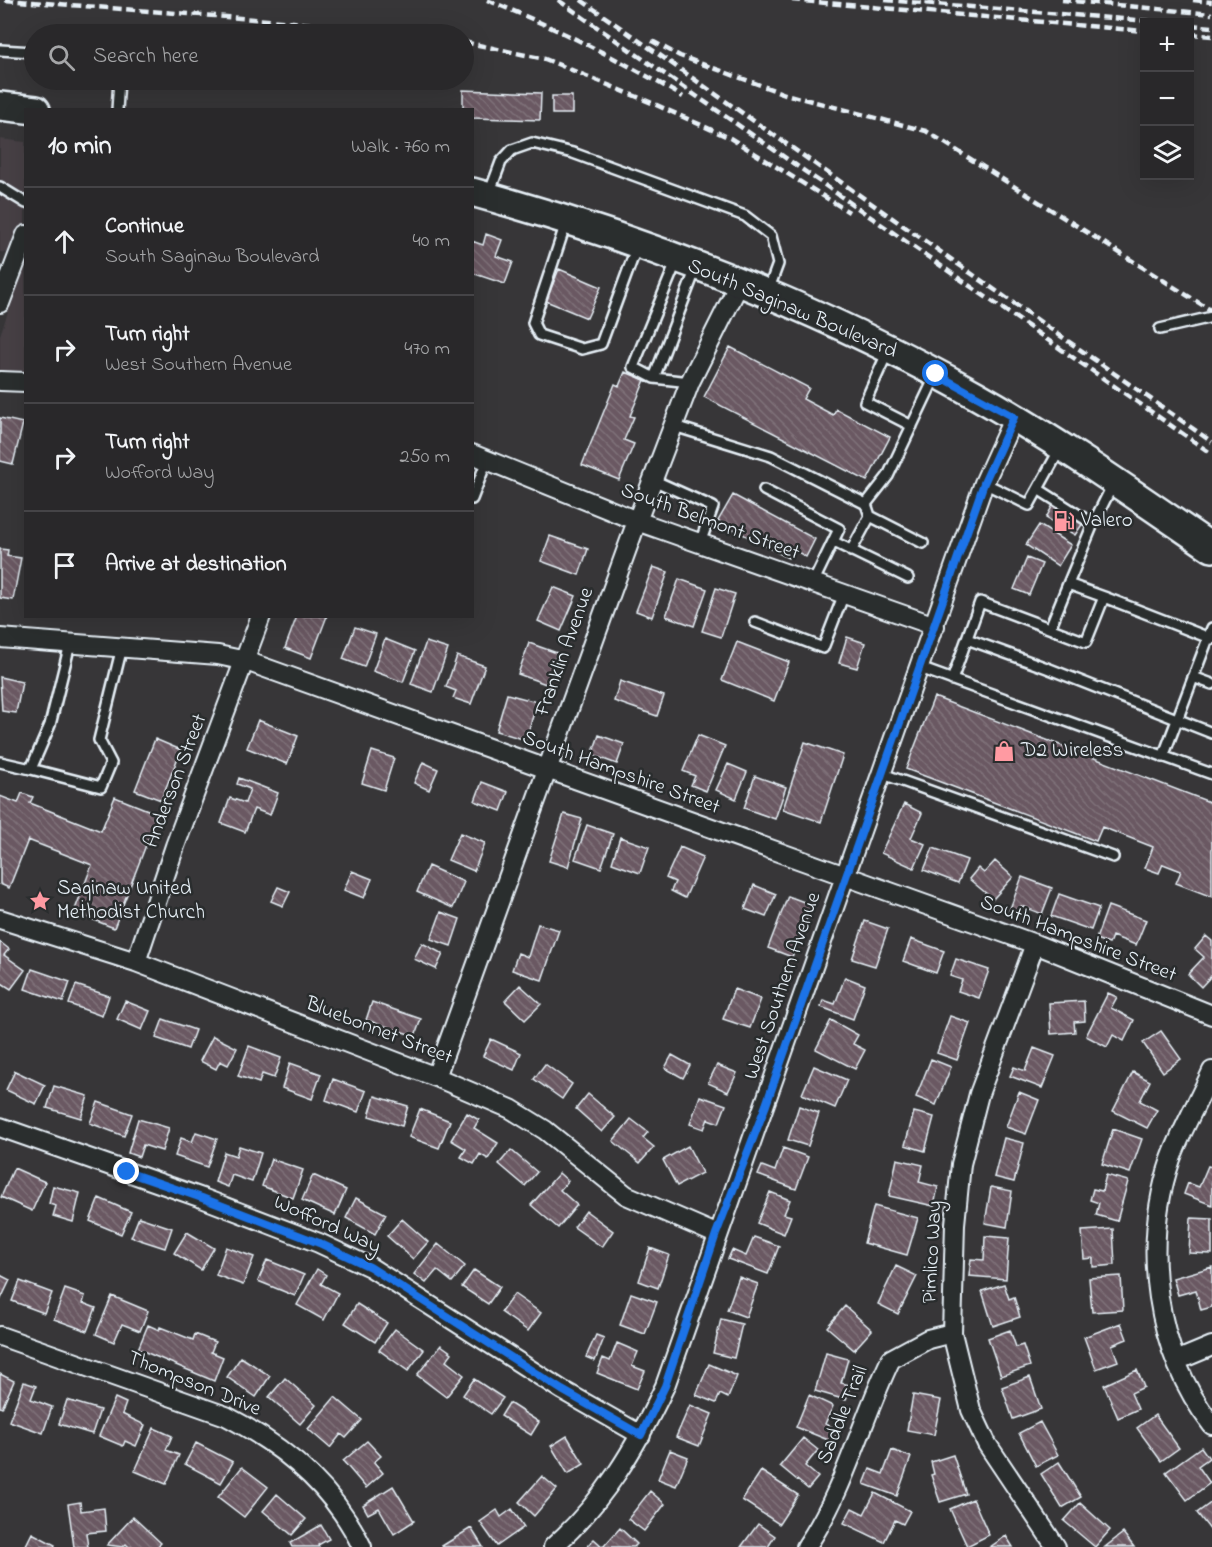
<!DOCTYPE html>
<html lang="en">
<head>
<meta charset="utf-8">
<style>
  :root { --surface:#29282a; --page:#353436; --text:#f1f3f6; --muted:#a5a6a8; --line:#454447 }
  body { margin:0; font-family:"Indie Flower",sans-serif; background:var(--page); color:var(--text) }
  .controls { position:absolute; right:18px; top:18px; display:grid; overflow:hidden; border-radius:0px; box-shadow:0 6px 24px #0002 }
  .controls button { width:54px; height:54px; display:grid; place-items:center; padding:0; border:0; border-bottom:2px solid var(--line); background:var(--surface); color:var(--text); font:30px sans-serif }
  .stop { position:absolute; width:18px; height:18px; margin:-14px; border:4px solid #1a73e8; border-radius:50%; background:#fff }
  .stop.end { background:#1a73e8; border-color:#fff; box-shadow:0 2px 6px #0008 }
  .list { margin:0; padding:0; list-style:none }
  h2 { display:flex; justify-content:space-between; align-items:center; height:78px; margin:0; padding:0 24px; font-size:26px }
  h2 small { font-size:20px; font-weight:400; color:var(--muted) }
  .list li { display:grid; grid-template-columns:39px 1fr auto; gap:18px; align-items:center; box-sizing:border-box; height:108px; padding:0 24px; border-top:2px solid var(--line) }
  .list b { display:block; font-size:22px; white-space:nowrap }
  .list p { margin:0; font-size:20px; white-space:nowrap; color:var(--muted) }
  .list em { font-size:20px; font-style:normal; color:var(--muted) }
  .icon { flex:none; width:33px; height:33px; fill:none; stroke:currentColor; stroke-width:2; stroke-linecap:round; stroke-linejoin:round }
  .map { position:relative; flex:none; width:1212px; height:1547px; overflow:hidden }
  .search { position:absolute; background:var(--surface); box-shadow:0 6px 24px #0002; left:24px; top:24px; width:450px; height:66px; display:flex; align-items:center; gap:15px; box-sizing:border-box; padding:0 21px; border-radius:33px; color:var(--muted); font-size:22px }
  .panel { position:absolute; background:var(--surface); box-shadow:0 6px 24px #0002; left:24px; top:108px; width:450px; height:510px; border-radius:0px }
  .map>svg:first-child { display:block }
  .built { fill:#464045 }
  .building { fill:url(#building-back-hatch); stroke:#e8f1f8; stroke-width:1.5 }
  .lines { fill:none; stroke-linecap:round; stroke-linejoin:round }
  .service-casing { stroke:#e8f1f8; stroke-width:14 }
  .minor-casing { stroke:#e8f1f8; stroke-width:22 }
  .primary-casing { stroke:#e8f1f8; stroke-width:32 }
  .service { stroke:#2a2d2e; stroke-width:9 }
  .minor { stroke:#2a2d2e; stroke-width:18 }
  .primary { stroke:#2a2d2e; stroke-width:27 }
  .rail { stroke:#e8f1f8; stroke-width:4.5; stroke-dasharray:9 4.5; stroke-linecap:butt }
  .route { stroke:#1a73e8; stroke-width:8 }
  .labels { text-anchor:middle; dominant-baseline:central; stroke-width:5; stroke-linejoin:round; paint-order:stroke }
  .street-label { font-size:21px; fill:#e8f1f8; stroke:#2a2d2e }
  .poi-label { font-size:21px; fill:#e8f1f8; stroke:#2a2d2e; text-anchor:start }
</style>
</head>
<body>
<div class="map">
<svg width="1212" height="1547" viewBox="0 0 1212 1547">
  <defs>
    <pattern id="building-back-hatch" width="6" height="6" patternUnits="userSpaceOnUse" patternTransform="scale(1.5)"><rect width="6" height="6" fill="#6a5962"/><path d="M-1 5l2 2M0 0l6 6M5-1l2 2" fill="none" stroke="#7f7179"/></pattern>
  </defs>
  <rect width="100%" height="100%" fill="#373638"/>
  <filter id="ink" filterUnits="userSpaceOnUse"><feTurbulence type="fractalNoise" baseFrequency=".0167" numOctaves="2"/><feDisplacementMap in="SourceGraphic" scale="12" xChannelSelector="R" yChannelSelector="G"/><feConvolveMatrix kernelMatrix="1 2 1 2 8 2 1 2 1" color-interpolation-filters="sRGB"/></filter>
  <g filter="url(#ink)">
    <path class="built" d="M0,139l25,3v112l-25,-2z
      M25,263v110l-25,-1v-37z"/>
    <path class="building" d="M463,90l78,3 -1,27 -68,-2v-8h-9z
      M552,96h20v18h-20z
      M486,234l16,6 -6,16 17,6 -8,22 -33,-11v-32l11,4z
      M559,269l42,18 -14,31 -41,-17z
      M730,347l79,41 -6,11 30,16 3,-6 54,28 -23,44 -163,-84z
      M625,372l20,8 -15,36 4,1 -10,23 10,4 -15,36 -37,-15 33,-81 4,2z
      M0,418l23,5 -10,41 -13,-3z
      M733,495l82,44 -9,18 -13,-8 -5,9 -70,-37z
      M1053,505l30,18 -8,12 -29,-17z
      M1039,525l32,20 -13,21 -32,-21z
      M550,536l38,13 -9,26 -38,-14z
      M0,549l8,1 -1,6 14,2 -8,42 -13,-2z
      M1027,558l15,6 -13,31 -15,-6z
      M653,567l15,5 -16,45 -16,-6z
      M679,579l28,10 -13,37 -28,-10z
      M553,587l23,9 -15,35 -23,-10z
      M716,588l19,6 -14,43 -19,-6z
      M297,616h30l-16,42 -26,-10z
      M355,627l21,7 -12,33 -21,-8z
      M847,637l18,6 -8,25 -18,-5z
      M385,639l30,12 -12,31 -30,-11z
      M426,642l22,7 -15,43 -22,-8z
      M737,642l52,20 -15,39 -52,-21z
      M529,643l28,10 -11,31 -28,-10z
      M457,656l28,10 -14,38 -18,-6 3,-7 -10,-4z
      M0,677l22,5 -6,31 -14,-2z
      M620,681l44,15 -7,20 -43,-15z
      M507,694l30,8 -11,38 -30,-9z
      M934,697l278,106v94l-36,-14 5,-12 -18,-7 -4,9 -14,-5 8,-21 -51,-20 -6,14 -190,-72z
      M258,720l40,16 -11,28 -40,-16z
      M599,735l25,9 -7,20 -25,-9z
      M698,735l27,11 -19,45 -15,-6 4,-9 -12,-5z
      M155,739l26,11 -20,50 -26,-10z
      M805,742l38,13 -22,67 -38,-13z
      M372,751l22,7 -10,32 -22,-7z
      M423,762l15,7 -9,21 -15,-7z
      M728,764l19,8 -11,27 -20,-9z
      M755,776l31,11 -11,32 -31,-11z
      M239,778l39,15 -8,22 -16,-6 -9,23 -24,-9 9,-25 15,5 5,-14 -13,-5z
      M482,782l26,10 -7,19 -26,-10z
      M22,793l11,4 -3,6 71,28 14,-34 43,17 -44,114 -40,-16 18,-47 -64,-25 -19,48 -9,-4v-88l18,7z
      M904,804l18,9 -11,25 14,6 -11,24 -33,-15z
      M564,814l18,5 -14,48 -19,-6z
      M587,825l26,9 -12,34 -26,-9z
      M460,833l25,10 -11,28 -26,-11z
      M620,837l29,10 -9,26 -28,-10z
      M680,847l23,10 -18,41 -14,-7 4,-9 -9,-4z
      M933,848l34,12 -9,23 -34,-13z
      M995,861l18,16 -20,22 -24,-20 9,-11 6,5z
      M428,866l36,16 -11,26 -36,-16z
      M352,871l20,8 -8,19 -20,-8z
      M1022,877l30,11 -10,26 -21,-8 -4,11 -9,-3z
      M754,885l22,9 -10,23 -21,-8z
      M278,887l12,5 -7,14 -12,-5z
      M1059,894l40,14 -8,22 -40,-14z
      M788,896l24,9 -20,52 -24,-9z
      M1108,906l38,14 -10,25 -24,-9 -3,8 -13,-5z
      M441,912l19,7 -9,27 -20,-7z
      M865,921l23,8 -13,37 -23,-7z
      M538,924l21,6 -17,50 -30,-10 6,-17 10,4z
      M1206,936l6,5v34l-11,12 -13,-13 16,-17 -9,-8z
      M911,939l33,12 -8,22 -33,-12z
      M0,942l9,7 -5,6 21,15 -14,19 -11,-7z
      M422,943l21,11 -7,15 -22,-10z
      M956,959l33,11 -10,28 -21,-7 4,-11 -12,-4z
      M32,969l38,13 -7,20 -38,-13z
      M845,977l20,8 -12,34 -32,-12 2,-7 12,4z
      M76,985l33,11 -7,20 -33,-12z
      M520,985l21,19 -16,16 -20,-19z
      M734,989l27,10 -11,29 -27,-9z
      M1108,993l9,4 -6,11 23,12 -10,21 -11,-6 -6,12 -21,-11z
      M125,1001l25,10 -8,19 -25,-11z
      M1084,1001l1,20 -11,1 1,10 -24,2 -2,-31z
      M372,1002l49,17 -6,17 -49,-16z
      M950,1016l20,7 -13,37 -20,-7z
      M163,1019l32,11 -7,19 -32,-11z
      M831,1020l27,15 -5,9 12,6 -10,19 -39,-20z
      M1161,1031l20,28 -18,13 -20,-29z
      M213,1036l24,12 -9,17 -8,-4 -4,8 -16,-8z
      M491,1039l30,14 -7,17 -31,-14z
      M249,1046l32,12 -7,20 -12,-4 -3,9 -21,-7z
      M1034,1048l21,8 -13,32 -32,-12 4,-9 11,4z
      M672,1055l18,10 -7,13 -18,-10z
      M931,1059l20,8 -15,38 -20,-8z
      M290,1063l31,11 -9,25 -30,-11z
      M545,1064l27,20 -10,15 -28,-20z
      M717,1065l20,8 -9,19 -20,-9z
      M814,1066l33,14 -12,28 -33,-14z
      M15,1071l30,14 -9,19 -30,-14z
      M1133,1072l17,9 -10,20 17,9 -10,18 -34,-17z
      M333,1079l33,12 -8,21 -32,-12z
      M54,1086l34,10 -7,22 -34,-10z
      M1019,1092l20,8 -13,34 -20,-7z
      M588,1094l27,23 -13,15 -26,-23z
      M375,1096l33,10 -6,20 -33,-10z
      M700,1096l26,9 -7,18 -11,-4 -4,10 -14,-5z
      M98,1102l34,12 -8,22 -34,-13z
      M799,1106l20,7 -11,33 -20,-6z
      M420,1109l30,12 -11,27 -30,-11z
      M914,1112l20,5 -9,34 -20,-6z
      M467,1113l12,7 -5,8 24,15 -10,16 -8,-5 -6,10 -13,-7 5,-8 -15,-9z
      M138,1119l31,9 -7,23 -19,-6 -4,12 -11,-4z
      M631,1119l17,13 -5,6 11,9 -14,16 -27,-22z
      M1113,1129l29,10 -12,34 -28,-9z
      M196,1132l21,7 -10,28 -32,-11 6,-18 11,4z
      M1004,1138l20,5 -10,39 -20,-5z
      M239,1146l22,7 -9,29 -20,-7 -4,12 -13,-5 9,-30 12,4z
      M688,1146l14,27 -25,13 -14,-26z
      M783,1148l25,9 -12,32 -38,-14 4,-9 13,5z
      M511,1150l26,22 -12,14 -26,-22z
      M271,1159l32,11 -10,28 -31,-12z
      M897,1159l26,6 -4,17 19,5 -4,19 -45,-10z
      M1208,1166l4,1v38l-28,-11 4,-11 11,4z
      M14,1168l31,14 -13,29 -31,-14z
      M559,1173l9,8 -8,9 17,15 -19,23 -27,-23z
      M313,1175l33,15 -11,25 -33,-15z
      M1106,1175l22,6 -11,40 -21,-6 3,-12 -9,-3 3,-11 9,2z
      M53,1186l27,7 -7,29 -20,-6 3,-10 -7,-2z
      M991,1187l21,4 -5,36 -22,-4z
      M770,1192l20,8 -6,14 7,2 -7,18 -27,-11z
      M99,1198l32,14 -10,22 -31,-13z
      M356,1198l30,16 -11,20 -29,-16z
      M874,1206l44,12 -11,37 -43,-12z
      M586,1211l27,20 -11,16 -28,-20z
      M139,1217l33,11 -7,20 -34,-11z
      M1191,1218l21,1v35l-23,-1z
      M402,1219l26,23 -15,17 -26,-23z
      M1113,1229l2,36 -22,2v-9l-9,1 -2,-28z
      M187,1232l27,16 -13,22 -27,-17z
      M985,1236l24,2 -3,41 -37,-3 2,-17 13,1z
      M754,1237l25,9 -11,28 -40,-15 4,-9 14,6z
      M438,1244l27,22 -13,16 -15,-12 -11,13 -12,-9z
      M226,1247l28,10 -11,28 -27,-10z
      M650,1248l19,7 -11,33 -19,-7z
      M267,1260l37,15 -9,21 -37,-15z
      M896,1266l21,10 -19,38 -20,-10z
      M1212,1267v40l-11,3 -5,-20 -18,5 -5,-17z
      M317,1269l9,6 -5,9 17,9 -14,27 -27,-15z
      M474,1270l26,17 -12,17 -26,-17z
      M0,1275l10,5 -10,21z
      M1121,1276l2,34 -31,2 -3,-34z
      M739,1277l19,7 -12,33 -19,-7z
      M20,1281l32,12 -8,20 -32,-12z
      M1004,1284l5,15 5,-2 6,20 -27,9 -11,-35z
      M65,1289l20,7 -2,7 13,5 -9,23 -33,-12z
      M631,1293l26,9 -12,32 -25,-9z
      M514,1294l27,19 -13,18 -27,-19z
      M112,1296l36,15 -8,20 -18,-7 -8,18 -18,-8z
      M357,1304l30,19 -12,19 -30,-19z
      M845,1306l27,24 -18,20 -27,-23z
      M721,1319l21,5 -8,34 -21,-5z
      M1121,1323l6,16 -15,6 6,16 -22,8 -12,-32z
      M148,1325l11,5 1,-3 33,13 2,-6 20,8 -4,10 12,5 -9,24 -76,-32z
      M395,1329l29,21 -16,21 -29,-21z
      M1010,1330l6,17 7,-2 7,21 -29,10 -13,-38z
      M596,1335l8,3 -9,23 -9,-4z
      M617,1343l21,9 -6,14 13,5 -8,18 -40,-16 6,-15 7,3z
      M441,1345l11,8 -6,8 18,14 -18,22 -29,-22z
      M826,1353l22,6 -7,24 9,2 -4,15 -31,-9z
      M241,1357l29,19 -14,21 -29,-20z
      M709,1364l28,12 -9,22 -8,-4 -4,9 -20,-8z
      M1137,1370l7,17 -13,6 7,16 -20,9 -14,-33z
      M0,1374l14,7 -12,27 -2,-1z
      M1030,1377l11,32 -28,10 -11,-32z
      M285,1378l31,27 -16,19 -31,-27z
      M474,1379l29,19 -12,16 -28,-19z
      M24,1382l12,4 -5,13 21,8 -9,26 -34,-12z
      M809,1395l24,11 -8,18 13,6 -5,12 -37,-15z
      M913,1395l28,5 -7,35 -27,-5z
      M335,1397l27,23 -16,18 -5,-4 -11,14 -22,-19z
      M115,1398l11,5 -4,11 23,11 -9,21 -11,-5 -2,5 -24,-10z
      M67,1400l33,10 -8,24 -33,-10z
      M509,1403l30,19 -8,13 -30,-19z
      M690,1405l22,9 -13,32 -23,-9z
      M1155,1415l24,33 -18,13 -24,-33z
      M1040,1422l18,33 -22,11 -17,-33z
      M154,1428l18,8 -6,14 13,5 -13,29 -31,-13z
      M567,1436l17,28 -16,10 -17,-28z
      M803,1438l15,12 -13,16 13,11 -10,12 -28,-23z
      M367,1441l14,15 -7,6 9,11 -17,15 -23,-27z
      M196,1443l37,19 -12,21 -36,-19z
      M1201,1447l8,11 -11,8 12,17 -23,17 -21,-28z
      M670,1450l18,7 -12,29 -18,-7z
      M892,1450l19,7 -14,39 -33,-12 6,-15 13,5z
      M953,1455l13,39 -26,8 -9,-27 3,-1 -3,-12z
      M1059,1462l22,35 -19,11 -21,-34z
      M242,1467l26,20 -24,30 -26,-20z
      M761,1471l37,24 -19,29 -37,-24z
      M542,1476l15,13 -23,27 -15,-14z
      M393,1486l21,35 -20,13 -15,-26 -11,6 -5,-9z
      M650,1491l15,13 -21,27 -16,-12z
      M875,1493l35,18 -7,13 -8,-4 -11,22 -40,-19 8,-15 12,6z
      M277,1494l29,25 -14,16 -29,-24z
      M973,1499l16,36 -22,11 -17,-37z
      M80,1502l1,9 23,-3 2,23 -20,2 2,14h-14l-6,-43z
      M1212,1502v30l-15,-19z
      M1080,1503l30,27 -15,17 -31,-26z
      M512,1509l12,18 -27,19 -17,-24 17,-12 4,7z
      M133,1517l28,26 -4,4h-28l-3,-3 -3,3 -16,-2z
      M758,1524l17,12 -7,11h-27z
      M321,1525l8,14 -11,6 1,2h-27l-2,-4z
      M471,1528l12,19h-40l-1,-1z
      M620,1528l17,16 -3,3h-46l-1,-1 7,-7 9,8z
      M32,1533l23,12 -1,2h-29z
      M1123,1533l11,14h-29z
      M1006,1536l7,11h-23z"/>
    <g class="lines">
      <defs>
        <path id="service" d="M0,50l34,2
          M117,110l2,-30
          M0,187l26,16
          M489,194l12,-32 11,-12 20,-7 41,10 172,63 26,20 7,28 -10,27
          M566,223l-33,100 6,12 43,14 19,-5 36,-98
          M677,260l-44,107 21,11 36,4
          M1160,329l52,-12
          M888,351l-23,51 47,24
          M654,378l42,-110
          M674,426l97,30 95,48 4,12
          M653,480l60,27 -13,36
          M984,483l45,22 31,-56
          M1038,489l55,35
          M764,490l75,39 -26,54
          M472,499l15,-39
          M866,504l22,-28 47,-99
          M834,542l74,36
          M851,551l19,-35 53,27
          M1068,584l25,-60 21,-42
          M755,622l68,26 21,-54
          M1050,628l18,-44 36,13
          M967,639l80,29 165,65
          M70,644l-20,81 -19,44 70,18 10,-24 -12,-23 23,-93
          M920,668l292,106
          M1193,677l19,7
          M952,680l28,-78 106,40 18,-45 108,42
          M1163,757l49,-129
          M0,762l31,7
          M883,774l230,83"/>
        <path id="minor" d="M0,303l26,-68
          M0,381l26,1
          M472,454l165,67 298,105
          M0,638l218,17 28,6 789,283 177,71
          M0,919l136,43 300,115 75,32 34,21 81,65 90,39
          M1035,944l-56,150 -18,70 -6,60 -3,109 19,77 16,34 69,103
          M136,962l39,-116 86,-230
          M1212,1071c-13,29 -30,58 -41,88 -30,87 -16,192 41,266
          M436,1077l201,-556 53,-139 49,-98
          M0,1127l202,71 117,45 51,24 192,123 79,45
          M0,1336l226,80c58,30 108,71 136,131
          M1176,1361l36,-15
          M553,1547c52,-47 82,-98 112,-161l319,-903 30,-66
          M806,1547c39,-57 55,-126 85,-188l37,-20 24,-6"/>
        <path id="primary" d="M0,106l36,4
          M472,192c173,48 347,115 504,203 82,46 159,100 236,153"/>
      </defs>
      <use href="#service" class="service-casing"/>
      <use href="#minor" class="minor-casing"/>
      <use href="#primary" class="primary-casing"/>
      <use href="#service" class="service"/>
      <use href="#minor" class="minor"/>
      <use href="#primary" class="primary"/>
      <path class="rail" d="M5,0l288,22 108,12
        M487,0c69,28 133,59 196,97
        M558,0l654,454
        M581,0l631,442
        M792,0l352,31
        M885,0l276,22
        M1062,0l150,14
        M1193,0l19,2
        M1190,25l22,2
        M1190,34l22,2
        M652,41l28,15 105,38 141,37 286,180
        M464,42l81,17 107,44 78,35 119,74"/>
    </g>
  </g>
  <g class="lines" filter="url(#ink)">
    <path class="route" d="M127,1172l75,26 117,45 51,24 192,123 79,45 24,-49 51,-152 50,-129 218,-622 30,-66 -78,-43"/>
  </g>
  <defs>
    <symbol id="fuel-bare" viewBox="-9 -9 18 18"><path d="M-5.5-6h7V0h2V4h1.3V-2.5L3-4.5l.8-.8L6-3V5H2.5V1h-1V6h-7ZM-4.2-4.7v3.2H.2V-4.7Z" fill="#ff9aa2" stroke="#2a2d2e" stroke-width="2.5" paint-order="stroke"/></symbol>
    <symbol id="shop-bare" viewBox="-9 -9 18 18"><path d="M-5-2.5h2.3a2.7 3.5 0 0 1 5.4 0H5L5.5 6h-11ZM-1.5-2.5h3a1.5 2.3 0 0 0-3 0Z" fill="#ff9aa2" stroke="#2a2d2e" stroke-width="2.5" paint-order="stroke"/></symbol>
    <symbol id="sight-bare" viewBox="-9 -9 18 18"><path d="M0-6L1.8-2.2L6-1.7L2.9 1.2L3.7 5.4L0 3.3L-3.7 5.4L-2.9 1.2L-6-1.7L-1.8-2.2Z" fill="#ff9aa2" stroke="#2a2d2e" stroke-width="2.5" paint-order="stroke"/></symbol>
  </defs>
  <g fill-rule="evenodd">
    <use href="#fuel-bare" x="1049" y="506" width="30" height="30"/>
    <use href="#shop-bare" x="989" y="736" width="30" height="30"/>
    <use href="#sight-bare" x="25" y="886" width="30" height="30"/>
  </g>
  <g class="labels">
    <g class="street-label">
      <text transform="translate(792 309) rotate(23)">South Saginaw Boulevard</text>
      <text transform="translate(710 522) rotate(20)">South Belmont Street</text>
      <text transform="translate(565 652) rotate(-70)">Franklin Avenue</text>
      <text transform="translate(621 773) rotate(20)">South Hampshire Street</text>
      <text transform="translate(176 781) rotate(-69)">Anderson Street</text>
      <text transform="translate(1078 939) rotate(21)">South Hampshire Street</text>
      <text transform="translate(783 986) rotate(-71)">West Southern Avenue</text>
      <text transform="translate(379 1031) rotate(21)">Bluebonnet Street</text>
      <text transform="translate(327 1225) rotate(24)">Wofford Way</text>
      <text transform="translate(933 1252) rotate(-87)">Pimlico Way</text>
      <text transform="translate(194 1384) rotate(22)">Thompson Drive</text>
      <text transform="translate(843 1415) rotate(-68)">Saddle Trail</text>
    </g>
    <g class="poi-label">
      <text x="1081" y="521">Valero</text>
      <text x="1021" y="751">D2 Wireless</text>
      <text x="57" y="889">Saginaw United<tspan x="57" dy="24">Methodist Church</tspan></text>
    </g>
  </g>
</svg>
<div class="controls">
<button>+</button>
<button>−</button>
<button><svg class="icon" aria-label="layers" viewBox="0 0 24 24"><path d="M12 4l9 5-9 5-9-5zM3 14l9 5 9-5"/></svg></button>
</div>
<div class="stop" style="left:936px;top:374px"></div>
<div class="stop end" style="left:127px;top:1172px"></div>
<div class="search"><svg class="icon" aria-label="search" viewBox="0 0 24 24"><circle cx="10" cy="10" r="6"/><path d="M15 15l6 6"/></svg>Search here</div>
<section class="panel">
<h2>10 min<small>Walk · 760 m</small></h2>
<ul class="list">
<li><svg class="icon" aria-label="ahead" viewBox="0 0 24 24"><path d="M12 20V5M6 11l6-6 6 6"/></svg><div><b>Continue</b><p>South Saginaw Boulevard</p></div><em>40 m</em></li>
<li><svg class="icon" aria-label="right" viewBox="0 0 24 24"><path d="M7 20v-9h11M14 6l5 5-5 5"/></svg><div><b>Turn right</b><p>West Southern Avenue</p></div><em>470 m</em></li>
<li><svg class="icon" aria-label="right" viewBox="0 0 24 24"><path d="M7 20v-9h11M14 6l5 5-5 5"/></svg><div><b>Turn right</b><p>Wofford Way</p></div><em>250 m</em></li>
<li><svg class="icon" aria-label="arrive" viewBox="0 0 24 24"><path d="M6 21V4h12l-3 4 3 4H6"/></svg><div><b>Arrive at destination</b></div></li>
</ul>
</section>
</div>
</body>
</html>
